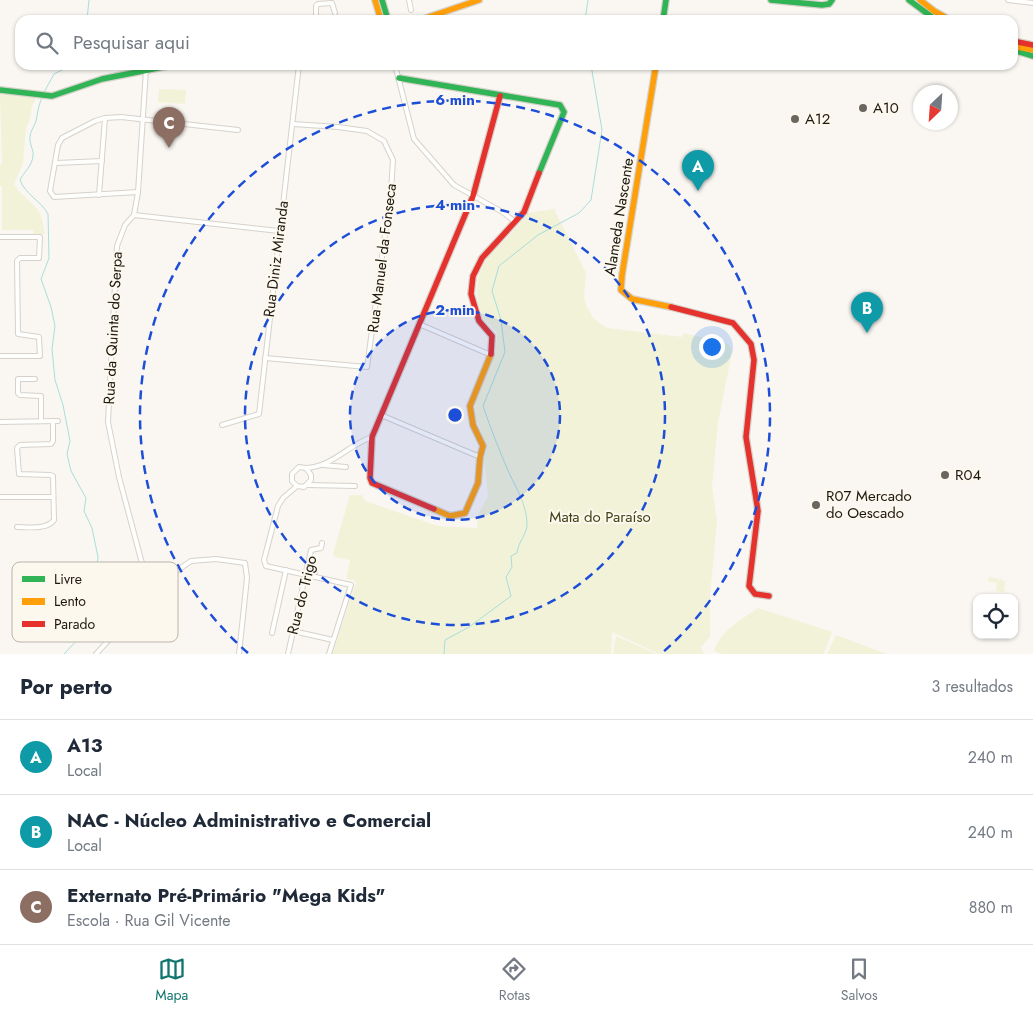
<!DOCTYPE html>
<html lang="pt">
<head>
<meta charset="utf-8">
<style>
  :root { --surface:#fff; --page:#f6f6f7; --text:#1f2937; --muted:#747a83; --line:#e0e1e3; --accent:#0f766e }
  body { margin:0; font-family:Jost,sans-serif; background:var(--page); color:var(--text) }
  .controls { position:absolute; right:15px; bottom:15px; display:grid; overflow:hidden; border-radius:10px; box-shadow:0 1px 4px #0004 }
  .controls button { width:45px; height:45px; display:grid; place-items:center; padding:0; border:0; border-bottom:1px solid var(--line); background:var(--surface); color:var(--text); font:25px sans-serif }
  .compass { position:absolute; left:913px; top:85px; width:45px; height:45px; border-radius:50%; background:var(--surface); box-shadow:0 1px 4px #0004; rotate:205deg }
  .you { position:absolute; left:711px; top:346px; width:18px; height:18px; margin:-12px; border:4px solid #fff; border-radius:50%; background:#1a73e8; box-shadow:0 0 0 8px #1a73e833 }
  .badge { display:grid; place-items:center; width:32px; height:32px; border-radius:50%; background:var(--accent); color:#fff; font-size:16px; font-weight:700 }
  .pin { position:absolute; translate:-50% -41px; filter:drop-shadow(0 1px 2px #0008) }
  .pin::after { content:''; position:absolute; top:26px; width:18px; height:15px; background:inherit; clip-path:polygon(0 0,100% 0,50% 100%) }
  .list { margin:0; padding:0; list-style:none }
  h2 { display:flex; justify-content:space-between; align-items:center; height:65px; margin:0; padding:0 20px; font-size:21px }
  h2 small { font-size:16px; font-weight:400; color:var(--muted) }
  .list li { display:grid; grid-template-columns:32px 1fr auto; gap:15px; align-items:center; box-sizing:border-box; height:75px; padding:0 20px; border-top:1px solid var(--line) }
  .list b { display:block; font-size:19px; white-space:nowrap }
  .list p { margin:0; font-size:16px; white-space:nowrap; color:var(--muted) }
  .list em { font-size:16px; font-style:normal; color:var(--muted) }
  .icon { flex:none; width:28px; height:28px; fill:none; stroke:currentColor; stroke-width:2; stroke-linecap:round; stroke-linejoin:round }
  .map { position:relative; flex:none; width:1033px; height:654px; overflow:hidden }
  .search { position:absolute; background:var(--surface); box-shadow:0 1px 4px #0004; left:15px; right:15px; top:15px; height:55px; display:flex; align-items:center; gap:12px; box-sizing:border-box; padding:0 18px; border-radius:15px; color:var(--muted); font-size:19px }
  .sheet { height:290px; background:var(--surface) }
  nav { display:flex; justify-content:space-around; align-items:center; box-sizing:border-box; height:70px; border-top:1px solid var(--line); background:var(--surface); font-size:14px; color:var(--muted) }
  nav a { display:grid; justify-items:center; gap:2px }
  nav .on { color:var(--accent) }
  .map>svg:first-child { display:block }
  .green { fill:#f1f2d8 }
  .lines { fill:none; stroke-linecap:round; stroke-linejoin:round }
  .stream { stroke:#a9dddc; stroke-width:1 }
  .street-casing { stroke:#d6d2cb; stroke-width:6 }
  .fast-casing { stroke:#d6d2cb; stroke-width:8 }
  .slow-casing { stroke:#d6d2cb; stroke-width:8 }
  .jam-casing { stroke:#d6d2cb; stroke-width:8 }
  .street { stroke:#fefefd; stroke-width:4 }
  .fast { stroke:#30b455; stroke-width:5.5 }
  .slow { stroke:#ff9f0a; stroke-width:5.5 }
  .jam { stroke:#e5322d; stroke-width:5.5 }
  .ring { fill:none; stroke:#1d4ed8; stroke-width:2.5; stroke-dasharray:9 6 }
  .poi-dot { fill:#6a655e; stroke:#fdf8ee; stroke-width:2 }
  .labels { text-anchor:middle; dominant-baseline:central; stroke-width:4; stroke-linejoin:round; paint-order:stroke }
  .poi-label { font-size:15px; fill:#1c170f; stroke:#fdf8ee; text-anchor:start }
  .street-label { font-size:15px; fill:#1c170f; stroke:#fdf8ee }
  .park-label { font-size:15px; fill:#414317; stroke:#fdf8ee }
  .key { fill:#fdf8ee; stroke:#bab4ab; stroke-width:1 }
  .key-label { font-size:14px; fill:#1c170f }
  .centre { fill:#1d4ed8; stroke:#fdf8ee; stroke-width:2.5 }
  .ring-label { font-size:15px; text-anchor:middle; font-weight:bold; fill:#1d4ed8; stroke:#fdf8ee; stroke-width:4; stroke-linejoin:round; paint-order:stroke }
</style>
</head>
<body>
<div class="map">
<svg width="1033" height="654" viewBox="0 0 1033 654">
  <rect width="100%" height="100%" fill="#faf7f2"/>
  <g class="green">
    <polygon points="159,89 186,90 185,104 158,102"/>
    <path d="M0,94l36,4 -4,8 -2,13 -4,9 -3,35 -9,21c7,13 21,19 26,30 3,6 3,13 5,20h-12v-4h-31v-44h-2v-22h2z"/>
    <path d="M554,209l32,64 -2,24 3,10 7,12 13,9 75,9 1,-4 41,9 5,3 3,7 -14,71 -6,63 5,36 -7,73v42l-9,10 3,7h-45l-47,-22 -1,22h-279l24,-71 -2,-3 -8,-1 4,-19 -15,-3 -2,-3 17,-59h12l3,6 73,25 39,2 1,-13 10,-19 -4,-37 3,-10 -12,-34 1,-14 20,-51 1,-17c-4,-4 -10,-9 -13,-14 -11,-22 -9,-47 7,-65 12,-14 28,-25 36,-41z"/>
    <polygon points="989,577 999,579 998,584 1000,579 1005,581 1004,592 996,591 997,583 988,581"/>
    <path d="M758,608l74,24 -8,22h-102l-8,-3c6,-20 27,-31 44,-43z"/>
    <polygon points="836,635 887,654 827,654"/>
    <polygon points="616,636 657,654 613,654"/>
  </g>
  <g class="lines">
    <g class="stream">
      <polyline points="87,20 89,0"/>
      <polyline points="585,20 588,0"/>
      <polyline points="43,94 54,74 72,65"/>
      <path d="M42,98c-4,8 -4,14 -6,23 -2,6 -7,12 -6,19 0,5 4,11 3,16 -1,10 -9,16 -13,24 5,14 21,21 28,34l1,44 -8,21 10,28 4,19 -3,23 3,31 8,25 7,36 -3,13 4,17 15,27 -2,13 8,17 6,29 -6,50 -3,14 -8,15 -17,18"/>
      <path d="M444,654l1,-14 24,-13 42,-31 -5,-19 6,-10 -1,-11 6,-3c1,-12 11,-19 10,-31 -1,-17 -10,-33 -17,-47 -10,-23 -19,-45 -27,-69l22,-54 -4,-32 -9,-29 7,-25 39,-31 41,-22 12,-13 11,-70 -11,-65"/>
    </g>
    <g class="street-casing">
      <g id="street">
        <polyline points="409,0 411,10"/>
        <polyline points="1008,0 1033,3"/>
        <polyline points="316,20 316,6 318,4 332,3 335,13"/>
        <polyline points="395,65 414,139 454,185 504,213 515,222"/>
        <polyline points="146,70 138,192 134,215 125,225 117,246 108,422 119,477 143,567 146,588"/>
        <polyline points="56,163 102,161"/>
        <polyline points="138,192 54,197 50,191 58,145 62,138 95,121 105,118 121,117 238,130"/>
        <polyline points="99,195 105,118"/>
        <polyline points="134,215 279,231"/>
        <polyline points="0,237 40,237 39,258 20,258 17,261 18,334 39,337 40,356 0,356"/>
        <polyline points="419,324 491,355"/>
        <polyline points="265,358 367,367 391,191 393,160 384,141 367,131 338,127 293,124"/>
        <polyline points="35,379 18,379 18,393 20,395 41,396 41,421"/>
        <polyline points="381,415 480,457"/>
        <polyline points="0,422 58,421"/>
        <polyline points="222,425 259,414 299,65"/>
        <polyline points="323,465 346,467"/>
        <path d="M306,468c26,-1 42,-23 66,-31"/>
        <polyline points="307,485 355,486"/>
        <polyline points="297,486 292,481 292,474 299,467 306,468 311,475 311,480 304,487 297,486 283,498 278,506 264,560 266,566 351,585 329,654"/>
        <polyline points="0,497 53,497"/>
        <path d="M17,527c11,0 30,3 37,-7l-1,-44 -3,-1 -31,-1 -2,-26 3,-3 31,-1 2,-3v-20"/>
        <polyline points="293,631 333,640"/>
        <polyline points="272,633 286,570"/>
        <polyline points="96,654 119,629 146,588 166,578 191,561 216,559 245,563 247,578 239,654"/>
        <polyline points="288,654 311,550 321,548 322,543"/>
      </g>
    </g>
    <g class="fast-casing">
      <g id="fast">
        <polyline points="382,0 388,20"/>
        <polyline points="771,0 822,5 829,4 832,0"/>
        <polyline points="909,0 936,20"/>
        <polyline points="663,20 666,0"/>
        <polyline points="1013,50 1033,56"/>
        <polyline points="399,78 560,105 564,112 539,173"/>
        <polyline points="0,90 52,96 102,79 173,65"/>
      </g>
    </g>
    <g class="slow-casing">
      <g id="slow">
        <polyline points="375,0 381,20"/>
        <polyline points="920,0 934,11 950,20"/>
        <polyline points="420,20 479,0"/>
        <polyline points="1017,47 1033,50"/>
        <polyline points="656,65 622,275 621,290 632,299 671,307"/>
        <polyline points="434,509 450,516 465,513 478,483 480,457 483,446 473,425 470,406 491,354"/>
      </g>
    </g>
    <g class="jam-casing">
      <g id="jam">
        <polyline points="1013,41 1033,45"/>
        <polyline points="671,307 733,323 751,344 754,360 746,437 758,511 749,586 755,594 769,596"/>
        <polyline points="491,354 492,336 479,321 471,294 473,276 482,258 524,212 539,173"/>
        <polyline points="434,509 372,483 370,478 372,437 473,196 500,96"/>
      </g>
    </g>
    <use href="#street" class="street"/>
    <use href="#fast" class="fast"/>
    <use href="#slow" class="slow"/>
    <use href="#jam" class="jam"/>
  </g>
  <circle cx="455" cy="415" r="105" fill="#1d4ed8" fill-opacity=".12"/>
  <g class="ring">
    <circle cx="455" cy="415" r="105"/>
    <circle cx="455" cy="415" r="210"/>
    <path d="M248 653A315 315 0 1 1 662 653"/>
  </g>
  <g class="poi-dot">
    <circle cx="863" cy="108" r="5"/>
    <circle cx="795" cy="119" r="5"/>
    <circle cx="945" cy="475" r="5"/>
    <circle cx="816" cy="505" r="5"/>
  </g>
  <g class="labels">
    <g class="poi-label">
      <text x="873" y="108">A10</text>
      <text x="805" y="119">A12</text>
      <text x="955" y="475">R04</text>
      <text x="826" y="496">R07 Mercado<tspan x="826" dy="17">do Oescado</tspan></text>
    </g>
    <g class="street-label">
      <text transform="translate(619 217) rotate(-81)">Alameda Nascente</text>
      <text transform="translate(382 258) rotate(-83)">Rua Manuel da Fonseca</text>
      <text transform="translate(276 259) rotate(-83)">Rua Diniz Miranda</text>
      <text transform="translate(113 328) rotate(-87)">Rua da Quinta do Serpa</text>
      <text transform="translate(302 595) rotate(-76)">Rua do Trigo</text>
    </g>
    <g class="park-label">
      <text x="600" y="517">Mata do Paraíso</text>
    </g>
  </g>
  <rect x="12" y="562" width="166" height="80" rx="8" class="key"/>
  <rect x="22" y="576" width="23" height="6" fill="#30b455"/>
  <rect x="22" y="598" width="23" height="7" fill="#ff9f0a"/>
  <rect x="22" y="621" width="23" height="6" fill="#e5322d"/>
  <g class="key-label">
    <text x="54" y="584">Livre</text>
    <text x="54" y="606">Lento</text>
    <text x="54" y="629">Parado</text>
  </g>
  <circle cx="455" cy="415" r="8" class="centre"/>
  <g class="ring-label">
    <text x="455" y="105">6 min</text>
    <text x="455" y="210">4 min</text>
    <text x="455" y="315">2 min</text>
  </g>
</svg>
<div class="controls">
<button><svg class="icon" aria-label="locate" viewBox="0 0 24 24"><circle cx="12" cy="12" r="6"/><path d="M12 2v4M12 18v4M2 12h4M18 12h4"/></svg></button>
</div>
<svg class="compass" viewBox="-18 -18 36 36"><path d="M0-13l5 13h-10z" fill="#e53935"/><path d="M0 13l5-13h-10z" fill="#747a83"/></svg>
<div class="you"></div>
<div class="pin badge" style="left:698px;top:191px;background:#0f9aa8">A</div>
<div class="pin badge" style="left:867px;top:333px;background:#0f9aa8">B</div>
<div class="pin badge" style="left:169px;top:148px;background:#8d6e63">C</div>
<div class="search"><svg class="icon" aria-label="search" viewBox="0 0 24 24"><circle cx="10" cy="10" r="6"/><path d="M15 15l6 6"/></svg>Pesquisar aqui</div>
</div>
<section class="sheet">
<h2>Por perto<small>3 resultados</small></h2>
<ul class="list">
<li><span class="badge" style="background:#0f9aa8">A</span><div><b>A13</b><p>Local</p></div><em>240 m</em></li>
<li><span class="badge" style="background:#0f9aa8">B</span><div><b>NAC - Núcleo Administrativo e Comercial</b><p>Local</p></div><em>240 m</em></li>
<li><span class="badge" style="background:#8d6e63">C</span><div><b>Externato Pré-Primário &quot;Mega Kids&quot;</b><p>Escola · Rua Gil Vicente</p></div><em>880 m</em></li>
</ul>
</section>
<nav>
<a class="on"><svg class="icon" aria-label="map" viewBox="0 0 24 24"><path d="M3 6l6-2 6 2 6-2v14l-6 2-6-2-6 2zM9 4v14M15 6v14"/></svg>Mapa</a>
<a><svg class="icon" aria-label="directions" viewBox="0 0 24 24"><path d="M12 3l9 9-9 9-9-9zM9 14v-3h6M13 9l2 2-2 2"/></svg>Rotas</a>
<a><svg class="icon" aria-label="saved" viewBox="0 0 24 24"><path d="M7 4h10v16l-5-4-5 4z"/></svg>Salvos</a>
</nav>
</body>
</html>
